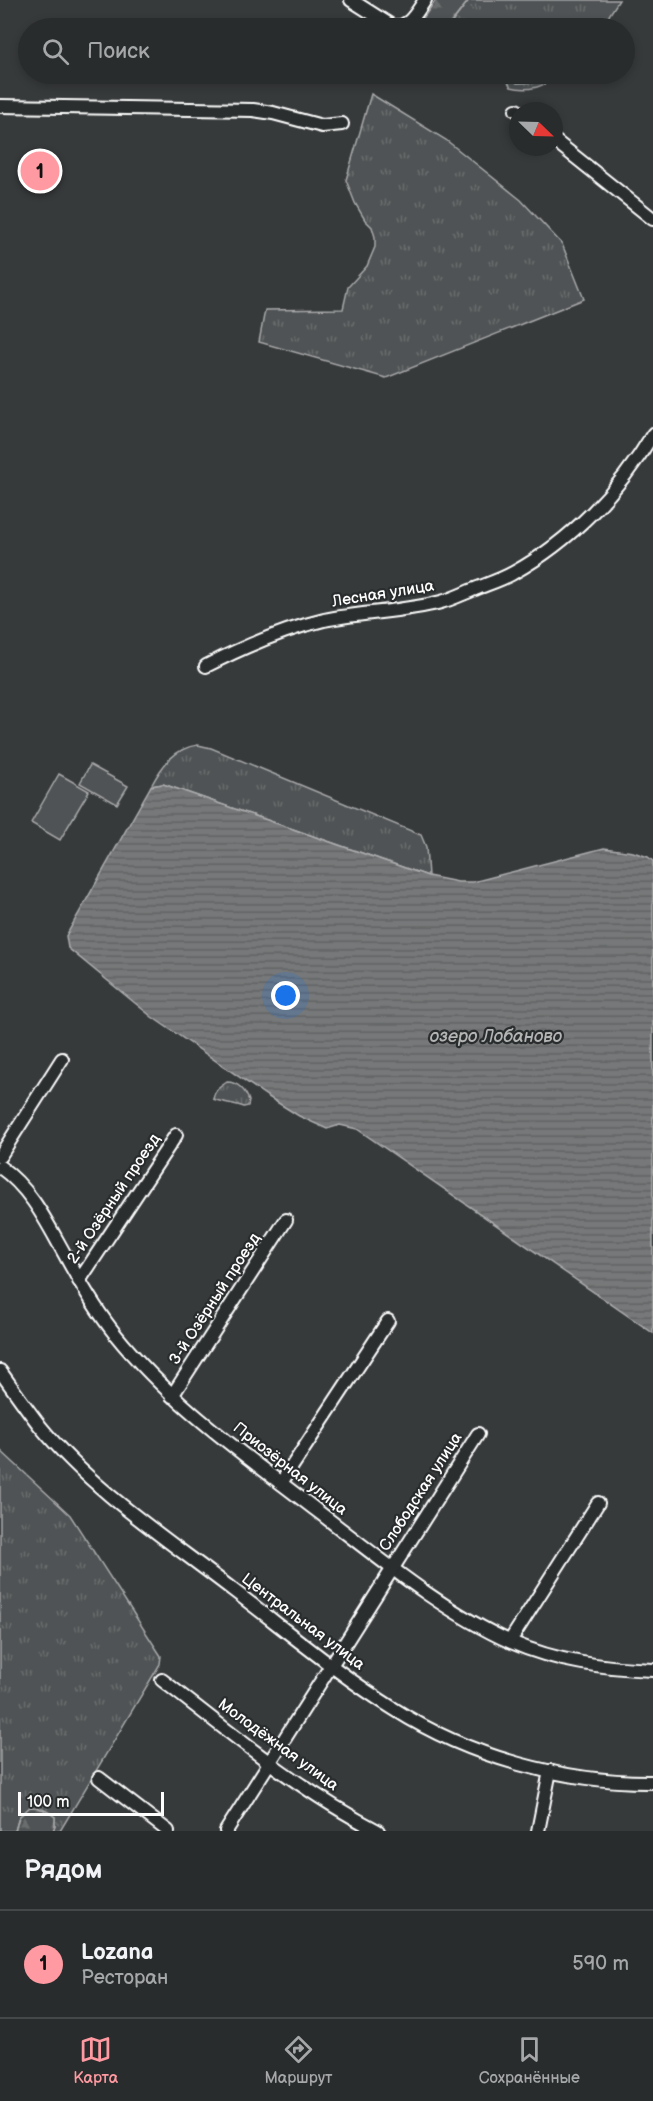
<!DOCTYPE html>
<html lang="ru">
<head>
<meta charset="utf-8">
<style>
  :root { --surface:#292c2c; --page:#353838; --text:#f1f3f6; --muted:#a5a7a9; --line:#454848; --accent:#ff9aa2 }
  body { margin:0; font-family:"Balsamiq Sans",sans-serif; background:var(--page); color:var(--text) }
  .compass { position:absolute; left:509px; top:102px; width:54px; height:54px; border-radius:50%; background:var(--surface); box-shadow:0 3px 9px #0003; rotate:113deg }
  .scale { position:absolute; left:18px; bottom:15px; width:146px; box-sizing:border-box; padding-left:6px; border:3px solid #fff; border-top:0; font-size:16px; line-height:21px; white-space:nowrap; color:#fff; -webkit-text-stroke:4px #2a2d2e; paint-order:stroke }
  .you { position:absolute; left:286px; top:996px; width:21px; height:21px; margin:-15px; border:4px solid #fff; border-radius:50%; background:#1a73e8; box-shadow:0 0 0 9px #1a73e833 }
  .badge { display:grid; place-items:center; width:39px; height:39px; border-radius:50%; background:var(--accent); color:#111; font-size:20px; font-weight:700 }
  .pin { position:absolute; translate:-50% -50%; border:3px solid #fff; box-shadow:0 2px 6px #0006 }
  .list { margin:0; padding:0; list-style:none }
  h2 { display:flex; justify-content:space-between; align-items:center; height:78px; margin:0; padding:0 24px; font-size:26px }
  h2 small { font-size:20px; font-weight:400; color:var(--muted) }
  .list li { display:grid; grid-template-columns:39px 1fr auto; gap:18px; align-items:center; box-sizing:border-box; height:108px; padding:0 24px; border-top:2px solid var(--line) }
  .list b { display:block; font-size:22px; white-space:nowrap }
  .list p { margin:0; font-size:20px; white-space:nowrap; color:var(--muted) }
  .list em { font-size:20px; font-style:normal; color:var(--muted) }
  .icon { flex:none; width:33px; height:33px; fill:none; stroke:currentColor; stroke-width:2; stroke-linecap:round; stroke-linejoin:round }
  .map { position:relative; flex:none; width:653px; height:1831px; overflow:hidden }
  .search { position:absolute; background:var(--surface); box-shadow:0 3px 9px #0003; left:18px; right:18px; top:18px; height:66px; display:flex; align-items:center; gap:15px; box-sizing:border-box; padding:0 21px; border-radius:33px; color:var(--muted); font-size:22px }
  .sheet { height:186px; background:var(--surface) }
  nav { display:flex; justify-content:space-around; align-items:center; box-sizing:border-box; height:84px; border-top:2px solid var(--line); background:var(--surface); font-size:16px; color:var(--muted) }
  nav a { display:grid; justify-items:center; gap:3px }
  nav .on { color:var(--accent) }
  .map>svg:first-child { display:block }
  .grass { fill:url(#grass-tufts); stroke:#a8a9aa; stroke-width:1.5 }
  .forest { fill:url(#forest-firs); stroke:#a8a9aa; stroke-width:1.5 }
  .garden { fill:#505354; stroke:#a8a9aa; stroke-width:1.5 }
  .water { fill:url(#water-rules); stroke:#adaeaf; stroke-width:1.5 }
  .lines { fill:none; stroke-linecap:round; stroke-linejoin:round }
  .street-casing { stroke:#fff; stroke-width:16 }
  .street { stroke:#2a2d2e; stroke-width:12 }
  .labels { text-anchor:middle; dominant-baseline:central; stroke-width:4.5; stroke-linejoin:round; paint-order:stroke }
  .street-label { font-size:16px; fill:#fff; stroke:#2a2d2e }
  .water-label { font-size:18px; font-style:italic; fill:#b4b5b5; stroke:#2a2d2e }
</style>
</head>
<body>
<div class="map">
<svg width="653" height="1831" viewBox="0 0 653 1831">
  <defs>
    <pattern id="grass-tufts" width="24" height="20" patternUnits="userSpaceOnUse" patternTransform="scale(1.5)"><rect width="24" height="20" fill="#505354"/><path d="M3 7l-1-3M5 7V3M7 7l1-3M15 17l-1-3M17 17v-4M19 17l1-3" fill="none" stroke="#6a6d6e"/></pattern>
    <pattern id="forest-firs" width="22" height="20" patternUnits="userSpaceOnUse" patternTransform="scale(1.5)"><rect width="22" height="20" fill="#505354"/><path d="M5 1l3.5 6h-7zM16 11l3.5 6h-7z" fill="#6a6d6e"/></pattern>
    <pattern id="water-rules" width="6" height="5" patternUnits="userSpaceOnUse" patternTransform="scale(1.5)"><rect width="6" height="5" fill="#767879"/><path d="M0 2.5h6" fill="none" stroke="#616262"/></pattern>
  </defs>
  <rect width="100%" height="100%" fill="#373a3b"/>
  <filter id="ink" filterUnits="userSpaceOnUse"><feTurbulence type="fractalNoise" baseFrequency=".0167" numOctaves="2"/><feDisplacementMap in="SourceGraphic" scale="12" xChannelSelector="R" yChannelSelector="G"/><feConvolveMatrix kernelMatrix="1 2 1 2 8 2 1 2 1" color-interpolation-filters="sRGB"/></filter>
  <g filter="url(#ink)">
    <g class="grass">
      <polygon points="469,0 619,0 601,28 455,28 450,25"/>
      <path d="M503,74h7l7,9 20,-1 15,-8h13c-18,9 -32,19 -54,13z"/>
      <polygon points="371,94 446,140 521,200 562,244 584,299 386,378 259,342 265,310 343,309 348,287 367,266 375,247 375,237 372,227 365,220 355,203 346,180"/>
      <path d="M198,745l13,3 210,87 5,12 2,29 -265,-92 -12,2c11,-20 23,-38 47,-41z"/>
      <path d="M227,1082c11,0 19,9 22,19l-1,5 -4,1c-10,-4 -20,-4 -31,-8 1,-9 7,-12 14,-17z"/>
      <path d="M0,1450l70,65 91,141 -1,8 -100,167h-7l2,-6v-8c-7,-6 -15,-10 -25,-10l-11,10 -4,14h-15z"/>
    </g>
    <g class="forest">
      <polygon points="436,0 469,0 447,28 418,28 421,21"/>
      <polygon points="510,74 552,74 537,82 517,83"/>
      <path d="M30,1807c9,0 18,4 25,10v8l-2,6h-38l4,-14z"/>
    </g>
    <g class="garden">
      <polygon points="90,765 128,786 117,804 80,783"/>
      <polygon points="59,774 89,791 60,840 31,823"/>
    </g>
    <polygon class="water" points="163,784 428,876 458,882 473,882 604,848 633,852 648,857 653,861 653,1333 357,1129 340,1125 327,1129 299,1116 267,1096 152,1017 68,948 66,936 151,786"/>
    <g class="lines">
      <g class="street-casing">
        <g id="street">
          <path d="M351,0l41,26c17,3 24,-13 33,-26"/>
          <polyline points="0,106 253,110 273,113 322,126 342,124"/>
          <polyline points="516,110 518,111"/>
          <polyline points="554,140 653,219"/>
          <path d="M206,666c39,-20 76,-36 118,-46 39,-8 79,-8 117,-18 12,-3 23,-9 34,-13 12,-5 26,-9 38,-16 58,-32 106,-82 140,-139"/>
          <polyline points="0,1156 62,1059"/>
          <path d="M0,1167c31,22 46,54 64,86 15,28 31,56 51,81 56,70 130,121 201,176 62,47 124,100 195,132 46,20 93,26 142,28"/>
          <polyline points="79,1281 176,1135"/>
          <path d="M0,1371c13,18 26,37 40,55 53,65 127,113 193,164 53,40 105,84 161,119 75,48 171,74 259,73"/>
          <polyline points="172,1396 286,1220"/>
          <polyline points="281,1483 388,1321"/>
          <polyline points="510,1641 598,1503"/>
          <path d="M162,1680c70,54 138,111 216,151"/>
          <polyline points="99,1778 168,1831"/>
          <polyline points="226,1831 478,1434"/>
          <polyline points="538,1831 550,1771"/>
        </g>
      </g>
      <use href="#street" class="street"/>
    </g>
  </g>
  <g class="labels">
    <g class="street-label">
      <text transform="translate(383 594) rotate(-9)">Лесная улица</text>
      <text transform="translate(114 1199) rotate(-56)">2-й Озёрный проезд</text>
      <text transform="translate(215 1299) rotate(-57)">3-й Озёрный проезд</text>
      <text transform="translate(290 1469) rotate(38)">Приозёрная улица</text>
      <text transform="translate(421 1492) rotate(-57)">Слободская улица</text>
      <text transform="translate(303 1622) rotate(37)">Центральная улица</text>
      <text transform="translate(278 1745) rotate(36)">Молодёжная улица</text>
    </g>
    <g class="water-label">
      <text x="496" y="1036">озеро Лобаново</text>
    </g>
  </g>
</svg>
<svg class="compass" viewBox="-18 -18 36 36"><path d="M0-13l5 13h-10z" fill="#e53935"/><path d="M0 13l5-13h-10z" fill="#a5a7a9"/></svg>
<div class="scale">100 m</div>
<div class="you"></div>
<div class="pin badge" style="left:40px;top:171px">1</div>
<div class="search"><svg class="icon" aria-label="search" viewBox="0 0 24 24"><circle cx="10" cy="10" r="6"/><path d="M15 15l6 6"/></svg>Поиск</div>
</div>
<section class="sheet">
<h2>Рядом<small></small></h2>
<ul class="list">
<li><span class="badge">1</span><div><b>Lozana</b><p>Ресторан</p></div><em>590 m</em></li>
</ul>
</section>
<nav>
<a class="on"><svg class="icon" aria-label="map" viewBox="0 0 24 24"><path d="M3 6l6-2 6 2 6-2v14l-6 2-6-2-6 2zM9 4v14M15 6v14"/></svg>Карта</a>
<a><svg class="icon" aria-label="directions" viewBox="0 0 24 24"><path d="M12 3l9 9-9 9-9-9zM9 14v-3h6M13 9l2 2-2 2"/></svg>Маршрут</a>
<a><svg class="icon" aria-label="saved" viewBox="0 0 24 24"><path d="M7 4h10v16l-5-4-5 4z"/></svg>Сохранённые</a>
</nav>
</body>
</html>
